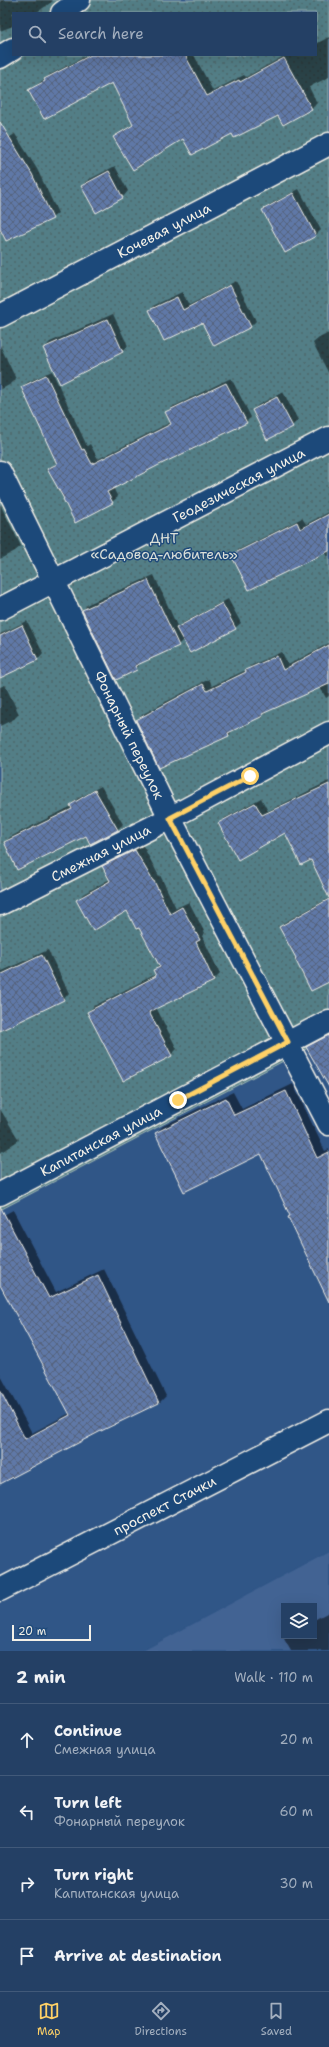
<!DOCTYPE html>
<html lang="en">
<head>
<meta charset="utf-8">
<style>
  :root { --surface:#244065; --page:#2c476b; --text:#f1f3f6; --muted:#a3afbf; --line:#415979; --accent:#ffd166 }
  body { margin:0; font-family:"Shantell Sans",sans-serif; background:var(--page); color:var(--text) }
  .controls { position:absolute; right:12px; bottom:12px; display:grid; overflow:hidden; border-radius:0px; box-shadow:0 4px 16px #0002 }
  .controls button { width:36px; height:36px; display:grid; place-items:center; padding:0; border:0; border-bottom:1px solid var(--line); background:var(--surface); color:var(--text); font:20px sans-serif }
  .scale { position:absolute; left:12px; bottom:10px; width:79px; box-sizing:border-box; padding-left:4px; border:2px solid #f4f1e8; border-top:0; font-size:11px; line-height:14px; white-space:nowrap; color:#f4f1e8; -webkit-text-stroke:3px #1f4a7a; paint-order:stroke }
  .stop { position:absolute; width:12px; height:12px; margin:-9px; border:3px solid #ffd166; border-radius:50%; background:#fff }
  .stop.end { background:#ffd166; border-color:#fff; box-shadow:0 1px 4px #0008 }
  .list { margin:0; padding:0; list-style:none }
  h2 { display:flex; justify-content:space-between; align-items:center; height:52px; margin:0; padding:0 16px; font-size:17px }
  h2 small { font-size:13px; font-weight:400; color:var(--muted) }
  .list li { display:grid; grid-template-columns:26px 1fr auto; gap:12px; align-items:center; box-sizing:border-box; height:72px; padding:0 16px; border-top:1px solid var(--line) }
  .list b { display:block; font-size:15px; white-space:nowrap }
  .list p { margin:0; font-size:13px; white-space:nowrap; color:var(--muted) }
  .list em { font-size:13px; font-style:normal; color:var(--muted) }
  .icon { flex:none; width:22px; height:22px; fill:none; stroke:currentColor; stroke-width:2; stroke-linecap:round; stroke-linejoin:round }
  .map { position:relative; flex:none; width:329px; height:1651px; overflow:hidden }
  .search { position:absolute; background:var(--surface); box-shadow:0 4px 16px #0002; left:12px; right:12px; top:12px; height:44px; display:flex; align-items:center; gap:10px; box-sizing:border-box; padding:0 14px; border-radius:0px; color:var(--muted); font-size:15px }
  .sheet { height:340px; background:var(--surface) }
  nav { display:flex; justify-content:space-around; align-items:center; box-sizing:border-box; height:56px; border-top:1px solid var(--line); background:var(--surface); font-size:11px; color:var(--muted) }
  nav a { display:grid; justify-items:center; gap:2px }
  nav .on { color:var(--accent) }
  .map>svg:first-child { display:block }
  .built { fill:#426393; fill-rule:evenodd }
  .garden { fill:url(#garden-dots); stroke:#a3b8b7; fill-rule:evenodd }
  .shadow { fill:#0007 }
  .building { fill:url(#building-cross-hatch); stroke:#f4f1e8 }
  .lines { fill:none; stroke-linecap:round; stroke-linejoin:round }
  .street-casing { stroke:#f4f1e8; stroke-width:25 }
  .secondary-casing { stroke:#f4f1e8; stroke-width:25 }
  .street { stroke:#1f4a7a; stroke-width:22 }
  .secondary { stroke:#1f4a7a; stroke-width:22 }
  .route { stroke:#ffd166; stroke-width:5 }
  .labels { text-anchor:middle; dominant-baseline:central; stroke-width:3; stroke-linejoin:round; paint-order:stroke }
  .street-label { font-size:14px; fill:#f4f1e8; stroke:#1f4a7a }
  .park-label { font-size:14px; fill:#dce0d9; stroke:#1f4a7a }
</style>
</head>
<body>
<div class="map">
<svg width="329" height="1651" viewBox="0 0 329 1651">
  <defs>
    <pattern id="garden-dots" width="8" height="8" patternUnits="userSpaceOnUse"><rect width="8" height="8" fill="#527e86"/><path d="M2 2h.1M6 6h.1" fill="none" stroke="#4e6669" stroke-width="1.8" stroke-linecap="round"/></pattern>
    <pattern id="building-cross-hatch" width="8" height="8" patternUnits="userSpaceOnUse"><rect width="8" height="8" fill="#5e78a7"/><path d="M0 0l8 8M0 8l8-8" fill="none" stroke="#55627b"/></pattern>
  </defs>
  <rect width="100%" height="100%" fill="#305687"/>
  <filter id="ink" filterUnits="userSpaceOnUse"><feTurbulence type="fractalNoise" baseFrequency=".025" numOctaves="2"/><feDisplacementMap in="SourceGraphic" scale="8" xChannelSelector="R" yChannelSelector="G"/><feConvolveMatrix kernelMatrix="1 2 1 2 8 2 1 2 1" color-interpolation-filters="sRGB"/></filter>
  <g filter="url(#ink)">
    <path class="built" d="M329,1551v100h-186zM284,1606h30v30h-30z"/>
    <path class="garden" d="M0,0h329v1037l-329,173zM13,13h303v42h-303z"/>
    <g class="shadow">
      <polygon points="0,0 52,0 53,1 36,13 13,13 13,26 0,31"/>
      <polygon points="329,37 329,77 309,87 317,103 312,108 283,124 278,115 232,132 114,137 133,124 112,82 30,90 51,74 88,55 194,55 213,91 244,75 246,77 286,55 316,55 316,44"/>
      <polygon points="15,134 37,169 58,213 52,218 0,232 0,143"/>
      <polygon points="115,166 128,191 123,197 96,212 82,186 88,180"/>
      <polygon points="299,189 321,230 315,236 263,210 269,205"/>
      <polygon points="236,281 256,321 251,326 214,344 203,322 150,310 155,305 182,292 189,305"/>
      <polygon points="113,314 128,346 123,351 60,382 44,348 50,342"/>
      <polygon points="329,333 329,374 313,343 319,338"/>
      <polygon points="0,345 16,379 11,384 0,390"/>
      <polygon points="52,371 87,446 90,444 98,459 171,422 166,412 172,407 231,378 251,417 246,422 158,464 113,488 118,497 112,502 65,498 49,469 58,462 22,387 28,382"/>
      <polygon points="283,392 298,420 292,426 253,410 258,405"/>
      <polygon points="0,504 21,546 15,551 0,559"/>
      <polygon points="329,512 329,556 327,557 324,552 233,555 238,550 302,518 306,524"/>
      <polygon points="154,575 178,628 183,623 228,599 241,623 235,628 184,639 178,645 141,662 136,669 83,610 88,604"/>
      <polygon points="27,621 43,653 38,659 9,673 0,655 0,634"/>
      <polygon points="329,643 329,696 326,698 320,687 267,710 263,715 234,729 229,735 160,767 137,720 143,714 209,679 212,686 248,669 252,665 282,652 288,665"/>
      <polygon points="5,685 19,714 14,719 0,726 0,687"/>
      <polygon points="329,781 329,895 312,858 286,832 219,823 225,818 261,798 268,811"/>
      <polygon points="101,786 123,824 117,830 87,835 5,842 10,837 72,806 71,805 77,799"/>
      <polygon points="142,844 159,876 160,875 176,908 189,902 205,933 202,936 220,974 214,980 156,1007 177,1049 171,1055 88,1012 94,1006 156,974 154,970 160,965 128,909 77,901 83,894 110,879 104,866 110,860"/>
      <polygon points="329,898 329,981 297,958 280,927 285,922"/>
      <polygon points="48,950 69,993 64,999 4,1029 0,1021 0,972"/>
      <polygon points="329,1033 329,1064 307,1047 312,1042"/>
      <polygon points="293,1084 325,1151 329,1149 329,1300 289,1217 291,1215 262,1153 156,1133 163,1126 233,1092 242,1109"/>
      <polygon points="0,1109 19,1140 0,1153"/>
      <polygon points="13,1210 56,1292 104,1269 166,1396 159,1403 99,1431 0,1483 0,1374 32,1433 70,1413 0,1282 0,1217"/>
      <polygon points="329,1612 329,1651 291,1651 284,1639 288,1636 314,1636 314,1620"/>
    </g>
    <g class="building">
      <polygon points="91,55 185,55 207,96 239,80 240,82 284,58 312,109 283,125 278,116 234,138 232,134 192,155 183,139 133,170 113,137 133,125 112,83 44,119 28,90 45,81 44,79"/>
      <polygon points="0,122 32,174 53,219 6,241 0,229"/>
      <polygon points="109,171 123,198 96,213 81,186"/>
      <polygon points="293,193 316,236 285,253 262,210"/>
      <polygon points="230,285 251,327 214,346 202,323 164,341 149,310 177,297 183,310"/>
      <polygon points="108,319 123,352 60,384 43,348"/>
      <polygon points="46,375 82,450 84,449 92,464 171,424 165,412 226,383 247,423 159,465 107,492 113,503 75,523 63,499 64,499 47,469 57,464 21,387"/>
      <polygon points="277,397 293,427 267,440 252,410"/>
      <polygon points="329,514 329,551 249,590 231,555 297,522 300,529"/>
      <polygon points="148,580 179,646 135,666 137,670 116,680 82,610"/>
      <polygon points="222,603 236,629 190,653 176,628"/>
      <polygon points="22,625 38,660 0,678 0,636"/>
      <polygon points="329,645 329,684 262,714 263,716 228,733 229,736 159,768 136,720 203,684 207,691 246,672 245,670 277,656 283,670"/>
      <polygon points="329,784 329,898 311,860 301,865 285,833 238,860 218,823 255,803 262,815"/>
      <polygon points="95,790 118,830 90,844 86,836 17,870 4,842 72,809 70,805"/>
      <polygon points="135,850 153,881 154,881 170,914 182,907 200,940 196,942 214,981 149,1012 172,1056 123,1081 87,1012 156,976 153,970 160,967 139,928 136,929 127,911 93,931 76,900 110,881 102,866"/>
      <polygon points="329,899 329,982 311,991 295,959 296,958 279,927"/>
      <polygon points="42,955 64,1000 0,1031 0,975"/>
      <polygon points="329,1035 329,1087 306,1047"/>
      <polygon points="286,1091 317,1158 329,1152 329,1302 288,1217 290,1216 261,1154 184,1192 155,1133 226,1098 234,1115"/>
      <polygon points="0,1206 49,1298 98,1275 159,1403 99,1432 0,1484 0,1390 25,1439 70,1415 0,1285"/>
    </g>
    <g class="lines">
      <g class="street-casing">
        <g id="street">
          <polyline points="62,13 79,0"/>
          <polyline points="0,57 13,49"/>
          <path id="s1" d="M0,316l329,-172"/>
          <path id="s2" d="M0,472l170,346 159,306"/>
          <path id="s3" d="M0,609l329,-171"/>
          <path id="s4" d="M0,904l170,-86 159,-85"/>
          <path id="s5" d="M0,1194l329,-173"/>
        </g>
      </g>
      <g class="secondary-casing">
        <g id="secondary">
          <path id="s6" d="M0,1590l329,-169"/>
        </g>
      </g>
      <use href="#street" class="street"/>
      <use href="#secondary" class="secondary"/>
    </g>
  </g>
  <g class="lines" filter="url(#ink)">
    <polyline class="route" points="178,1100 288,1042 170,818 250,776"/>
  </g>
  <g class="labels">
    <g class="street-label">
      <text stroke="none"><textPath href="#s1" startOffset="185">Кочевая улица</textPath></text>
      <text stroke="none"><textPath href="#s3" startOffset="269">Геодезическая улица</textPath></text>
      <text stroke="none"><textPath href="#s2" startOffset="293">Фонарный переулок</textPath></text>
      <text stroke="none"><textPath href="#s4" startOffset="113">Смежная улица</textPath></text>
      <text stroke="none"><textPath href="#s5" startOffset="114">Капитанская улица</textPath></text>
      <text stroke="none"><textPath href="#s6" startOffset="185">проспект Стачки</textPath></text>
    </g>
    <g class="park-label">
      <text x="164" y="538">ДНТ<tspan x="164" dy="16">«Садовод-любитель»</tspan></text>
    </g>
  </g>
</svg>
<div class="controls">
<button><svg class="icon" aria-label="layers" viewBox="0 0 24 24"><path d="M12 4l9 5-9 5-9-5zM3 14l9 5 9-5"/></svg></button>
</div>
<div class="scale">20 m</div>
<div class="stop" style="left:250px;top:776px"></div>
<div class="stop end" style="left:178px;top:1100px"></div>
<div class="search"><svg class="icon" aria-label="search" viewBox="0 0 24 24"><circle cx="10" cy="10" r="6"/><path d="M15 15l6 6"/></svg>Search here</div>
</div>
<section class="sheet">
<h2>2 min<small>Walk · 110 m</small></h2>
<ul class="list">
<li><svg class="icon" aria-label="ahead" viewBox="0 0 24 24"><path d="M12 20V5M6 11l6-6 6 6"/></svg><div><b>Continue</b><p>Смежная улица</p></div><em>20 m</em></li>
<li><svg class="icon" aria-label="left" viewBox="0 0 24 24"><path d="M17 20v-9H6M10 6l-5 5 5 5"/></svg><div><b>Turn left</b><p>Фонарный переулок</p></div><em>60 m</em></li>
<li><svg class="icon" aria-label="right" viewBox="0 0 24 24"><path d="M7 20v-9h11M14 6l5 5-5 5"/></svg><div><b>Turn right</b><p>Капитанская улица</p></div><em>30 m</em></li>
<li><svg class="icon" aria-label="arrive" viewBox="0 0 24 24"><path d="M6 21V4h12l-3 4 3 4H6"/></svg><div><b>Arrive at destination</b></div></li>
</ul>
</section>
<nav>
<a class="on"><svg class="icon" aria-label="map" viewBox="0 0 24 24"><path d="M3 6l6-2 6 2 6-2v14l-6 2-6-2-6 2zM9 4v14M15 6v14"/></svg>Map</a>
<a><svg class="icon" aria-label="directions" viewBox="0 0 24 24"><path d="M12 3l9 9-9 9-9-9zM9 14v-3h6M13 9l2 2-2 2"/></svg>Directions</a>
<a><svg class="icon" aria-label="saved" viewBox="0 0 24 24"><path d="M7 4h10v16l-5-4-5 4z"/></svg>Saved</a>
</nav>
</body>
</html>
